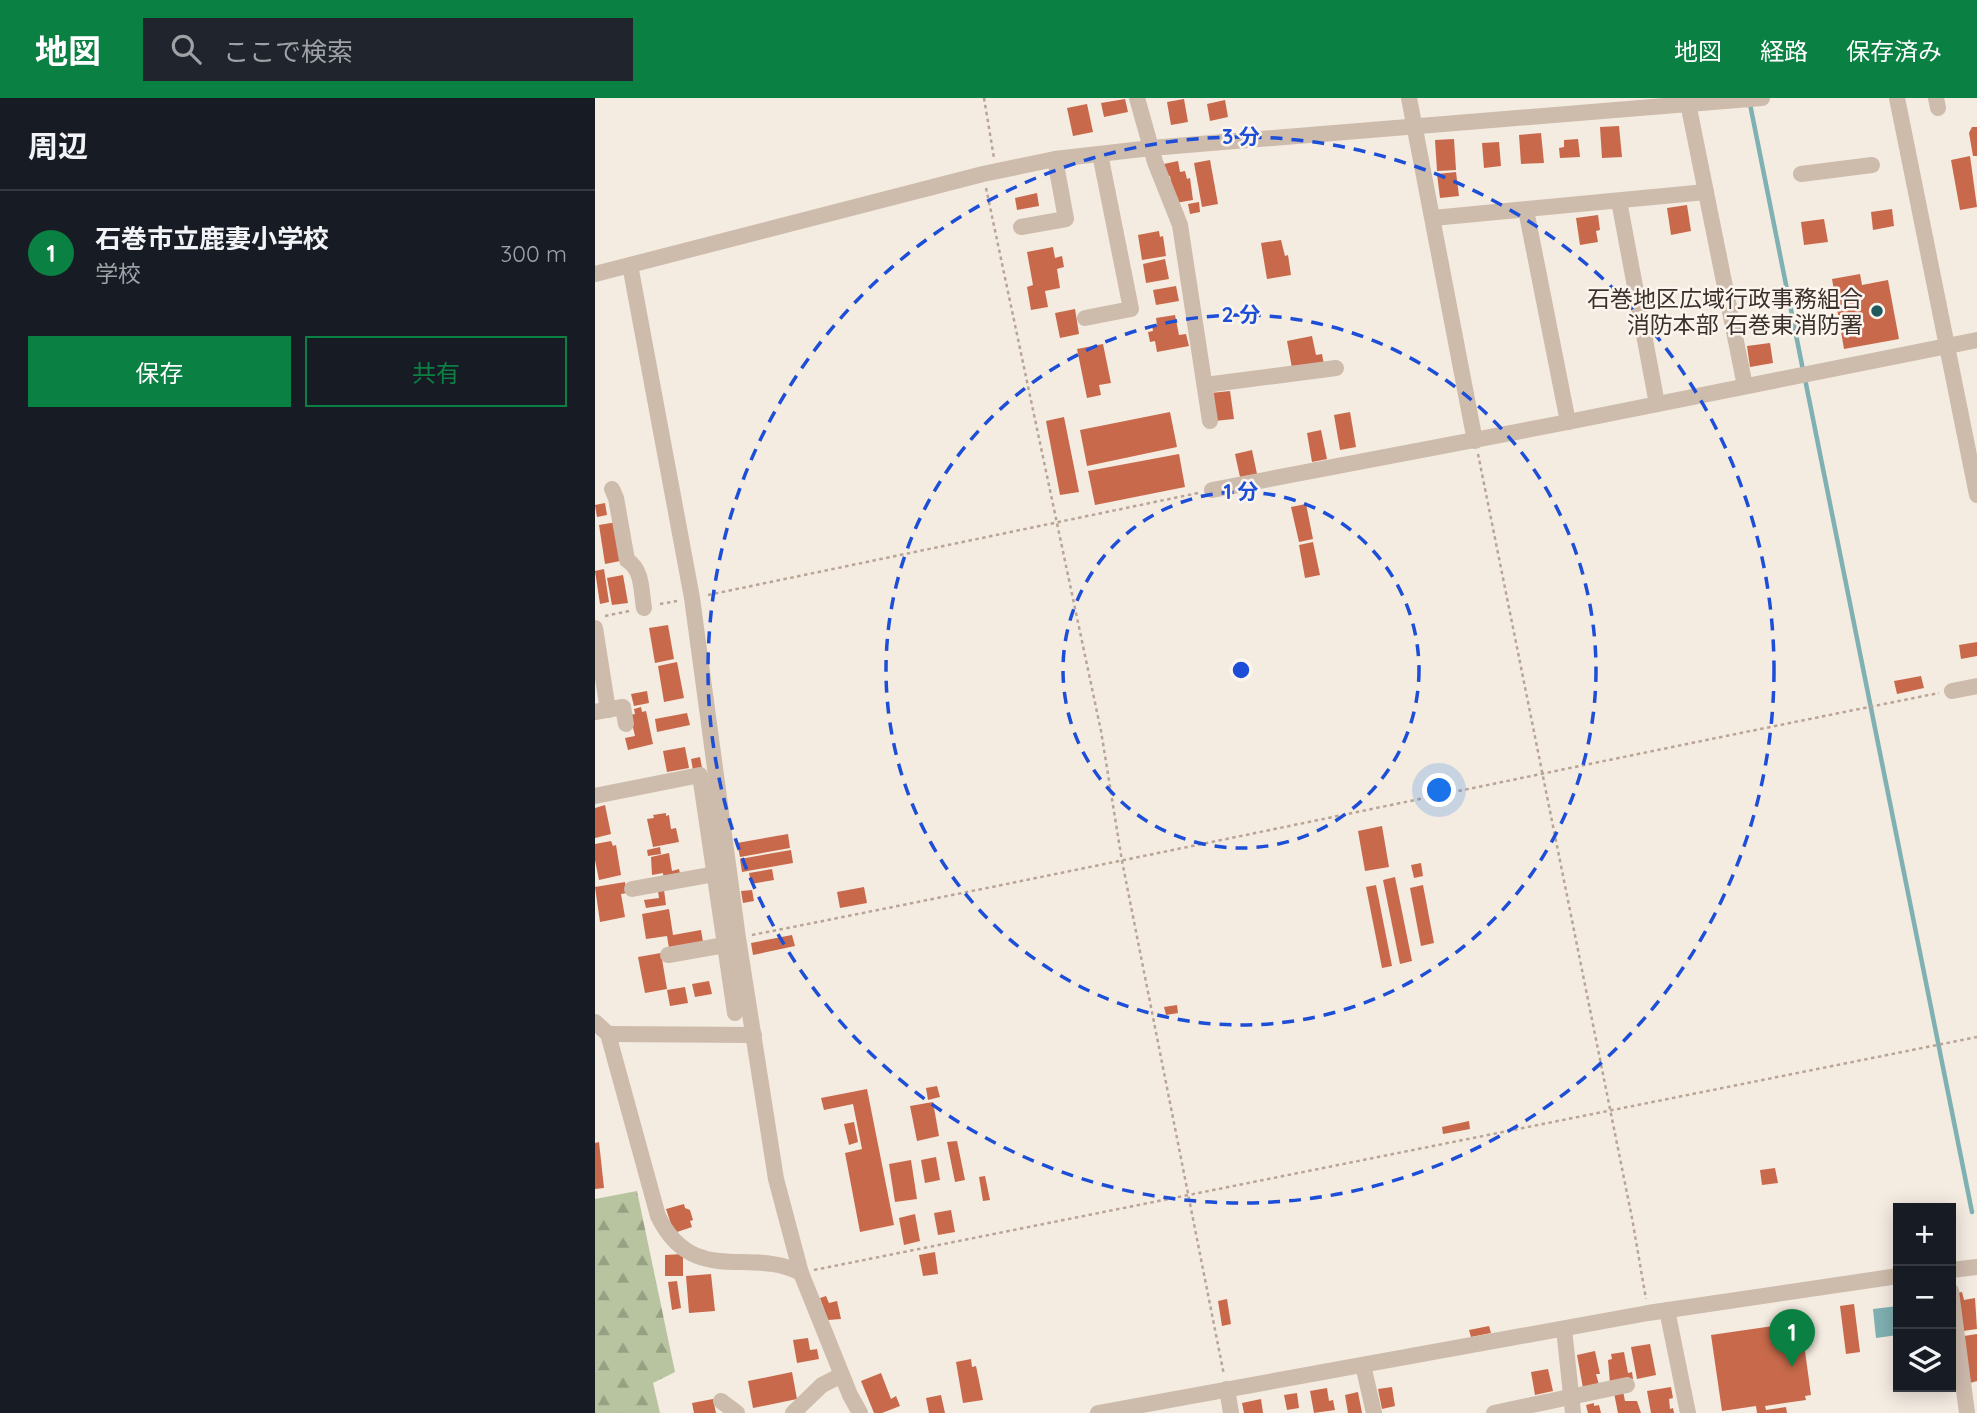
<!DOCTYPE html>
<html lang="ja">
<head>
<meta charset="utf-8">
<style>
  :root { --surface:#171b24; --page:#20242c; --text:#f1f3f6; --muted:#9ea1a6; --line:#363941; --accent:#0b8043 }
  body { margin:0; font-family:Quicksand,"Noto Sans JP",sans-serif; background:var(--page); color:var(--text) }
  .controls { position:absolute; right:21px; bottom:21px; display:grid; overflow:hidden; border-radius:0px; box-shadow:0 4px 18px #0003 }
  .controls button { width:63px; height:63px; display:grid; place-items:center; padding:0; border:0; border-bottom:2px solid var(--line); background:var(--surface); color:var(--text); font:35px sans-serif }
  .you { position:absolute; left:845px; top:693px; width:24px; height:24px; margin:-18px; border:5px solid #fff; border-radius:50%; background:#1a73e8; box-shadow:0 0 0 10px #1a73e833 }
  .badge { display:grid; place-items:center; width:46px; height:46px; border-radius:50%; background:var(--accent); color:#fff; font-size:23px; font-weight:700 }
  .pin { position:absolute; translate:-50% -58px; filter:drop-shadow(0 2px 4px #0008) }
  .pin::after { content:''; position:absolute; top:37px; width:24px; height:21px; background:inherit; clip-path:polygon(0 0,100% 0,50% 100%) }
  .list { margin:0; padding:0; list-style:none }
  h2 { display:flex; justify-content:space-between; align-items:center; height:91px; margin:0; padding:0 28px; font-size:30px }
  h2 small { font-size:23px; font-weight:400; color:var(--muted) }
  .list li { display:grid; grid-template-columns:46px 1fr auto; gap:21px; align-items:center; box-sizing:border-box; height:126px; padding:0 28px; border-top:2px solid var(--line) }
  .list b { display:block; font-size:26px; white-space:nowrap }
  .list p { margin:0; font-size:23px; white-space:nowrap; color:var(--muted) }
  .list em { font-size:23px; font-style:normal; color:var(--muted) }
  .actions { display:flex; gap:14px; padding:21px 28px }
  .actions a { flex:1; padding:16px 0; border:2px solid var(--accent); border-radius:0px; text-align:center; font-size:24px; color:var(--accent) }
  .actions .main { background:var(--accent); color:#fff }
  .icon { flex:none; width:38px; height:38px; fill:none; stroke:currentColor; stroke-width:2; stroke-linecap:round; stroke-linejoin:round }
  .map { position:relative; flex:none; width:1382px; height:1315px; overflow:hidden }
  header { display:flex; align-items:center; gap:42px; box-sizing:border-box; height:98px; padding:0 35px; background:var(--accent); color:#fff }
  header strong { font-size:33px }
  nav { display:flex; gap:38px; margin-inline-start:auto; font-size:24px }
  .search { width:490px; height:63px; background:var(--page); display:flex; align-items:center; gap:18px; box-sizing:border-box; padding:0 24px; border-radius:0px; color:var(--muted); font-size:26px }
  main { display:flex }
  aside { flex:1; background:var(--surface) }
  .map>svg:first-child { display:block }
  .forest { fill:url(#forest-firs) }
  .water { fill:#7fb0b2 }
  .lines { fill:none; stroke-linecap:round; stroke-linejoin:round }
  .stream { stroke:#7fb0b2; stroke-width:4.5 }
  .building { fill:#c8694b }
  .path { stroke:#b9a596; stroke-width:2.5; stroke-dasharray:3.5 3.5; stroke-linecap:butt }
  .minor { stroke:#cdbbac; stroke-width:16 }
  .ring { fill:none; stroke:#1d4ed8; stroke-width:3.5; stroke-dasharray:12 9 }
  .poi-dot { fill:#1f5a5e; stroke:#fbf5ee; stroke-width:2.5 }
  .labels { text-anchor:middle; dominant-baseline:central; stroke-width:5; stroke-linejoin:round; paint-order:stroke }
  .poi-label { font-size:23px; fill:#3b302b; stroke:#fbf5ee; text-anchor:end }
  .centre { fill:#1d4ed8; stroke:#fbf5ee; stroke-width:3.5 }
  .ring-label { font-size:21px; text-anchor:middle; font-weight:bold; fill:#1d4ed8; stroke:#fbf5ee; stroke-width:5; stroke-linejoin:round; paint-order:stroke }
</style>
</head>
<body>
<header>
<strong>地図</strong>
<div class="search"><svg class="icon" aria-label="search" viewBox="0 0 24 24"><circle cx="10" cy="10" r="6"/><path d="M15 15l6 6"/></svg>ここで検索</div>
<nav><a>地図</a><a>経路</a><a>保存済み</a></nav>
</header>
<main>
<aside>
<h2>周辺<small></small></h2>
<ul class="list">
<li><span class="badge">1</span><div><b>石巻市立鹿妻小学校</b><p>学校</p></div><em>300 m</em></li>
</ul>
<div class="actions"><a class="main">保存</a><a>共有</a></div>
</aside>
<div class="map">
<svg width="1382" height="1315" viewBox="0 0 1382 1315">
  <defs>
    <pattern id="forest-firs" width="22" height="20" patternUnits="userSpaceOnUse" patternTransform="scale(1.75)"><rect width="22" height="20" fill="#b8c4a0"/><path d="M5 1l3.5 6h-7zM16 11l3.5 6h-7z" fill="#97a083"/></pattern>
  </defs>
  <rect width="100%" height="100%" fill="#f4ebe1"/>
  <polygon class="forest" points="42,1093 80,1274 58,1285 65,1315 0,1315 0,1101"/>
  <polygon class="water" points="1303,1208 1303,1237 1281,1240 1278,1211"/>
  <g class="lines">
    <g class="stream">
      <polyline points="1155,6 1208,272"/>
      <polyline points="1210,281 1377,1114"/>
    </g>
  </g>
  <g class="building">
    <polygon points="530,1 533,14 509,19 506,5"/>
    <polygon points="589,1 593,24 576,27 572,4"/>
    <polygon points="630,2 633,19 615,23 612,6"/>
    <polygon points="492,6 498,34 478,38 472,10"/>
    <polygon points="1024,28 1027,59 1007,60 1005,29"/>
    <polygon points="1377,29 1382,29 1382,58 1378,58 1374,35"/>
    <polygon points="946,35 949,65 926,66 924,37"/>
    <polygon points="859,41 861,72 842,73 840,42"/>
    <polygon points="983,41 985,59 965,60 964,50 969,49 969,42"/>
    <polygon points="904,44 906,68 889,70 887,45"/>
    <polygon points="1375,58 1382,109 1365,112 1356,62"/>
    <polygon points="615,62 623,106 607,109 599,65"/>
    <polygon points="583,63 585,74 590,73 592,81 595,80 598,102 580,105 575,78 572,78 569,66"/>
    <polygon points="861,74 864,98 845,100 842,76"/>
    <polygon points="442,95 444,108 422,112 420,100"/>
    <polygon points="604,104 605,114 595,116 593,106"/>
    <polygon points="1092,107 1096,133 1076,137 1072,110"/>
    <polygon points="1297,111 1299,128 1278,132 1276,114"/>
    <polygon points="1003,117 1005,132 1001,133 1003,144 985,147 981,120"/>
    <polygon points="1229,121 1233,144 1209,147 1206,124"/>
    <polygon points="564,133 565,139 568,138 571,158 547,162 543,137"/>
    <polygon points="686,142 690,158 693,157 696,177 672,181 666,145"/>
    <polygon points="458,149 460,160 467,158 469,169 462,171 465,190 450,193 453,209 436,212 432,189 438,187 432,154"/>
    <polygon points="570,161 574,181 551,185 548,166"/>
    <polygon points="1265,176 1267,187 1293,182 1304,241 1249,251 1237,181"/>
    <polygon points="581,188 584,203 561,207 558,192"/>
    <polygon points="480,211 484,236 465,240 460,215"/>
    <polygon points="580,217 584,237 591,236 594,248 562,254 560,243 555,244 553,234 558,233 557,228 562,227 561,220"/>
    <polygon points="717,238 721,257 727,256 729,267 697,270 692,243"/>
    <polygon points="1175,245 1178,265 1155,269 1152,248"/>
    <polygon points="508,246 516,285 504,287 506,297 492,300 482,251"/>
    <polygon points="635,293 639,321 619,323 616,295"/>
    <polygon points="575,314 582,349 492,368 485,332"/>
    <polygon points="755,314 761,349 745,352 739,317"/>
    <polygon points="469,319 484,394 465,397 451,323"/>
    <polygon points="726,332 732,361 717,364 712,335"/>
    <polygon points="657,352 662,376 645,379 640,356"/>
    <polygon points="584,356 590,389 500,407 493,373"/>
    <polygon points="10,405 12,417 2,419 0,407"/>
    <polygon points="711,406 718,441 704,444 696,409"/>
    <polygon points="22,424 25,463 10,466 4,427"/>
    <polygon points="718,444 725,477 710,480 704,447"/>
    <polygon points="9,471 14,504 5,506 0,473"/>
    <polygon points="28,477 33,505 17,507 12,480"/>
    <polygon points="73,527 79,561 60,565 54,530"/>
    <polygon points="1382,544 1382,558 1366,561 1364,547"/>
    <polygon points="82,564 89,600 69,604 63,568"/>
    <polygon points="1326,578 1329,590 1302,596 1299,583"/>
    <polygon points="52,593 54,605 39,608 36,596"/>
    <polygon points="46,609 47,614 51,613 58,646 33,652 30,640 40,638 35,617 40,616 39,611"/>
    <polygon points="92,615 95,627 62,634 60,621"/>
    <polygon points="90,649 94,670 72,674 68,653"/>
    <polygon points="105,659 107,670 98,672 96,661"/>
    <polygon points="10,707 16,736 0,740 0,710"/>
    <polygon points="71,715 71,718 74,717 76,731 81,730 84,744 58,749 52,721 59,720 58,717"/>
    <polygon points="787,728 794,769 770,773 763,733"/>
    <polygon points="193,736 195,750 145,759 142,745"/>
    <polygon points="16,743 18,748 21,747 26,777 4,782 0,762 0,746"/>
    <polygon points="65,749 66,756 53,758 52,752"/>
    <polygon points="196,752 198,765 147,774 145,761"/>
    <polygon points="74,755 77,773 84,771 86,780 69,783 68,775 57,777 56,759"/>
    <polygon points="826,765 828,778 819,780 816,767"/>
    <polygon points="177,771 179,782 156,786 154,775"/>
    <polygon points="800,779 817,863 805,866 788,782"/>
    <polygon points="30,784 32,795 26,796 30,819 5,824 0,789"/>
    <polygon points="781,787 797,868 787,870 771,789"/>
    <polygon points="828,787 839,845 826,848 815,790"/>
    <polygon points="269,789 272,805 245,810 242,794"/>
    <polygon points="69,792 71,807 51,810 49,802 64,800 63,793"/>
    <polygon points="157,792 159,803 148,805 146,793"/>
    <polygon points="74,811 78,837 106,832 108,844 74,850 72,838 51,841 47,816"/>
    <polygon points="197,837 200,848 158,857 156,845"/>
    <polygon points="66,855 72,891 50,895 43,859"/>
    <polygon points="114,883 117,896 100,899 97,886"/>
    <polygon points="90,889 93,905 75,908 72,892"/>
    <polygon points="582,907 583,915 571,917 569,909"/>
    <polygon points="342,988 345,999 333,1002 331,990"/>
    <polygon points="272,991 299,1127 265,1134 250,1055 267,1051 258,1006 229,1012 226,1000"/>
    <polygon points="338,1004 344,1038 322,1043 315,1008"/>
    <polygon points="874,1023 875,1031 848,1036 847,1029"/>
    <polygon points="259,1024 263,1044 254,1047 249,1026"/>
    <polygon points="362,1043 370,1082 360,1084 352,1044"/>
    <polygon points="4,1044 9,1090 0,1091 0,1045"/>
    <polygon points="341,1059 345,1082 330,1085 326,1062"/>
    <polygon points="316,1062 322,1101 300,1104 294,1066"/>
    <polygon points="1180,1070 1183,1085 1167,1087 1165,1072"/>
    <polygon points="390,1078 395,1102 388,1103 384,1079"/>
    <polygon points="89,1106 90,1110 95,1112 98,1122 95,1123 97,1129 79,1135 71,1111"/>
    <polygon points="356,1112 360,1134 343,1137 339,1115"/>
    <polygon points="320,1116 325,1143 309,1147 304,1120"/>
    <polygon points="340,1154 343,1176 328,1178 324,1157"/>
    <polygon points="88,1156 88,1178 70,1178 70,1157"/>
    <polygon points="116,1176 120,1213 94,1215 91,1178"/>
    <polygon points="82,1183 86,1210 77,1212 73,1184"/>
    <polygon points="1367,1194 1369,1202 1380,1200 1382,1231 1368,1233 1361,1195"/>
    <polygon points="231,1198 234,1205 242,1203 246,1221 233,1222 225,1200"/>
    <polygon points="632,1201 636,1226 627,1228 623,1203"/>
    <polygon points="1259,1206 1265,1254 1251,1256 1245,1208"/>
    <polygon points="1206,1224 1216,1297 1210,1298 1211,1302 1170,1308 1171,1312 1191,1309 1192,1315 1162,1315 1161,1308 1127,1313 1116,1237"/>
    <polygon points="894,1228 896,1235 876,1239 874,1232"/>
    <polygon points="1382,1236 1382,1283 1375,1285 1369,1238"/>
    <polygon points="213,1240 215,1252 222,1251 224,1261 202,1265 198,1242"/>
    <polygon points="1055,1246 1061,1277 1042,1281 1036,1249"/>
    <polygon points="1000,1253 1005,1276 1001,1276 1004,1287 988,1290 982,1257"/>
    <polygon points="1029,1254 1033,1275 1037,1274 1038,1281 1015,1285 1013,1262 1017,1261 1016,1256"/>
    <polygon points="376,1261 377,1269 381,1268 388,1302 368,1305 361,1264"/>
    <polygon points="953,1271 958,1293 940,1297 936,1274"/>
    <polygon points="197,1274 202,1301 158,1310 153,1283"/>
    <polygon points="286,1275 296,1301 301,1298 305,1308 287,1315 279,1315 266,1283"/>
    <polygon points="797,1289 800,1308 787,1311 783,1291"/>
    <polygon points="1076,1289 1078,1300 1074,1301 1075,1311 1078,1310 1079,1315 1056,1315 1052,1293"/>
    <polygon points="732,1290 734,1303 738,1302 740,1312 719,1315 715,1293"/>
    <polygon points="1028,1293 1030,1303 1042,1303 1046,1315 1023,1315 1019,1295"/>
    <polygon points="763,1294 767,1315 753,1315 750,1297"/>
    <polygon points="702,1295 704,1310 692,1312 689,1297"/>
    <polygon points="346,1297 350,1315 334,1315 331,1300"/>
    <polygon points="118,1301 121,1315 99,1315 97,1305"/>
    <polygon points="666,1301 668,1315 649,1315 647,1305"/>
    <polygon points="999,1305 999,1308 1004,1307 1006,1315 993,1315 991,1307"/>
  </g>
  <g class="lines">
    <g class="path">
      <polyline points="389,0 399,60"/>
      <polyline points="391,90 506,633 527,763 629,1277"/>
      <polyline points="883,356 1037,1120 1051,1201"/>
      <polyline points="113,497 603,395"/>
      <polyline points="65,506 82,503"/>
      <polyline points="10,518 34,513"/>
      <path d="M157,837c396,-78 791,-163 1187,-242"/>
      <polyline points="219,1172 1382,939"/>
    </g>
    <g class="minor">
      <polyline points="542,0 560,64 585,127 615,323"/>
      <polyline points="814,0 880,343"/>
      <polyline points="1302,0 1382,397"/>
      <polyline points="1341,0 1343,10"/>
      <polyline points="1093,5 1150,288"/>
      <polyline points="1206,76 1277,67"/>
      <polyline points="1024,103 1062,306"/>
      <polyline points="931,112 973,324"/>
      <polyline points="838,120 1111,94"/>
      <polyline points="426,129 471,121 460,61"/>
      <polyline points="35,167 97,500 143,840 181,1081 206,1175 255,1297 265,1315"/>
      <polyline points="0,176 388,76 460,61 556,50 1167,0"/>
      <polyline points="490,220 536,211 505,56"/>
      <polyline points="610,287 741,270"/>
      <path d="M17,391l4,9 11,62c16,10 14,31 17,48"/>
      <polyline points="617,392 973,324 1382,242"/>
      <polyline points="0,530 13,612"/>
      <polyline points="1357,593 1382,588"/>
      <polyline points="0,614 28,609 31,626"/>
      <polyline points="0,698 105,677 140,915"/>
      <polyline points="37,791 120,776"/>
      <polyline points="73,857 130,847"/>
      <path d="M0,924l13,12 50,182c35,72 92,30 143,57"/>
      <polyline points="13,936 159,937"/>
      <polyline points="1356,1172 1382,1169"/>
      <polyline points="1356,1193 1372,1315"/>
      <polyline points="1072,1212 1093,1315"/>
      <polyline points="969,1231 978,1315"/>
      <polyline points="768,1267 779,1315"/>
      <polyline points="632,1291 636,1315"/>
      <polyline points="126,1303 142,1315"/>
      <polyline points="198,1315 227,1287 247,1277"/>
      <polyline points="503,1315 1053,1215 1303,1178"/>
      <polyline points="899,1315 1032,1287"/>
    </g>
  </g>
  <g class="ring">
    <circle cx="646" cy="572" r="178"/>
    <circle cx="646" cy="572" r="355"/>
    <circle cx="646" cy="572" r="533"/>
  </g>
  <circle class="poi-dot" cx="1282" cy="213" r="7"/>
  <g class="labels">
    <g class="poi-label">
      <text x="1268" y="200">石巻地区広域行政事務組合<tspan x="1268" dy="26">消防本部 石巻東消防署</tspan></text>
    </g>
  </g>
  <circle cx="646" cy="572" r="10" class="centre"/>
  <g class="ring-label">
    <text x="646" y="46">3 分</text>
    <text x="646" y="224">2 分</text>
    <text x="646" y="401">1 分</text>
  </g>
</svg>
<div class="controls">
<button>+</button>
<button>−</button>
<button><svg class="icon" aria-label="layers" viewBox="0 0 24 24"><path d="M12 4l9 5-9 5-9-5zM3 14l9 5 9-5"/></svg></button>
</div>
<div class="you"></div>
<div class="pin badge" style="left:1197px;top:1269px">1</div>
</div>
</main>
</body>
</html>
